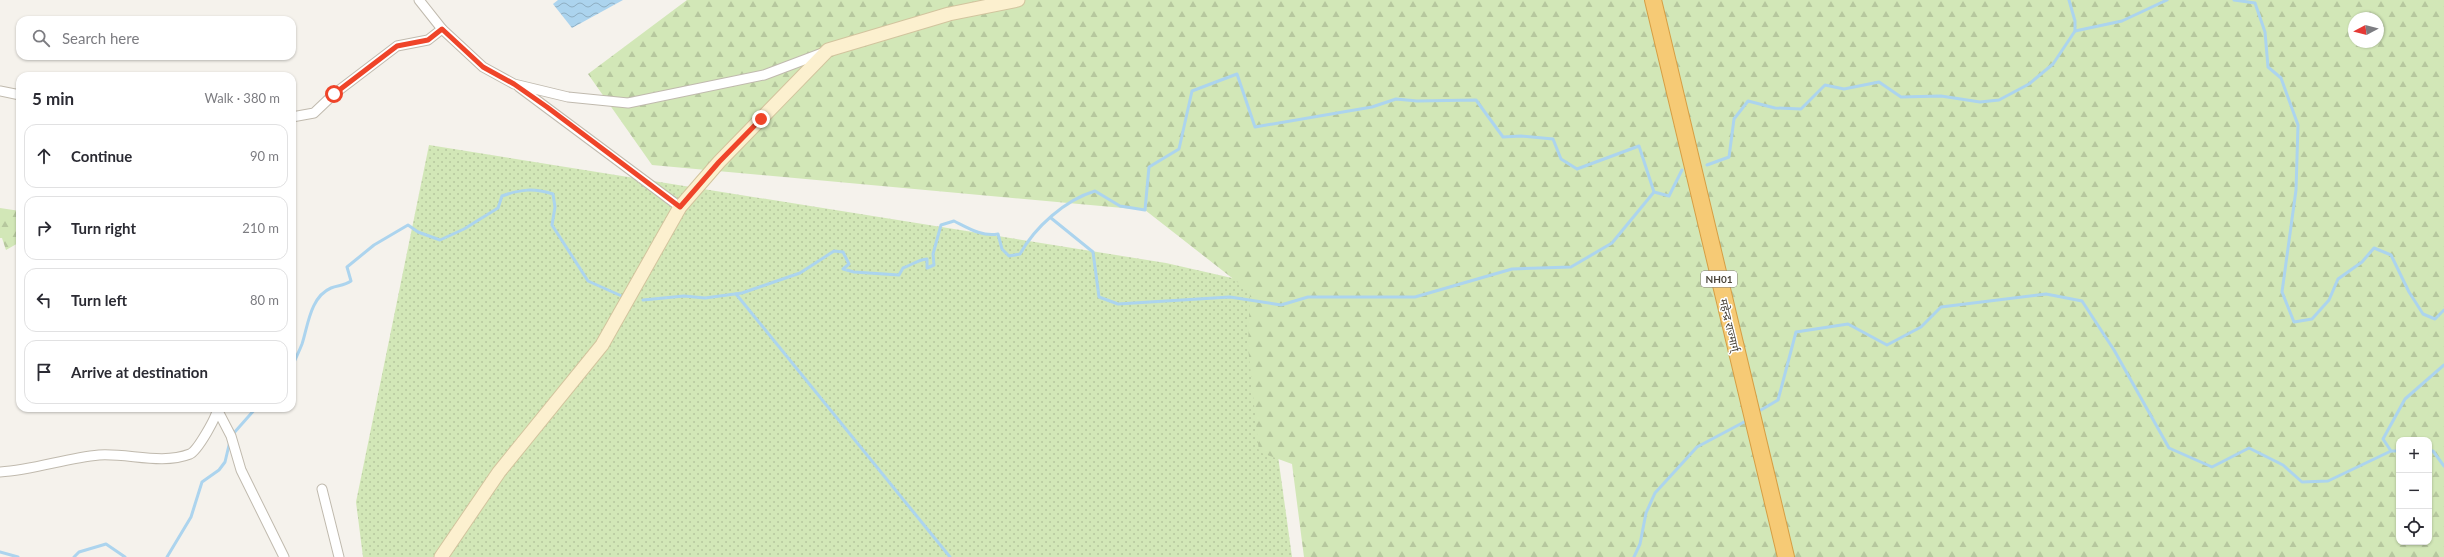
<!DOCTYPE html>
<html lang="en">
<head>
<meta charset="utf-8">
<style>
  :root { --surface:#fff; --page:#f2f2f3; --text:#2b2b33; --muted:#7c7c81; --line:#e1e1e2 }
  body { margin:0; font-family:Lato,"Noto Sans Devanagari",sans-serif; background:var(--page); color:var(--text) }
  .controls { position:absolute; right:12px; bottom:12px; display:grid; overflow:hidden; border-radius:8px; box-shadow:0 1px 3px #0004 }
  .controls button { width:36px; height:36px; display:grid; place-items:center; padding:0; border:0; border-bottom:1px solid var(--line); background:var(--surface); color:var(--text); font:20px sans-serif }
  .compass { position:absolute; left:2348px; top:12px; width:36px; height:36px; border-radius:50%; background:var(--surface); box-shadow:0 1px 3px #0004; rotate:263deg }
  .stop { position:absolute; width:12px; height:12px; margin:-9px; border:3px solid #ef4429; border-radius:50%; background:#fff }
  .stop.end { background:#ef4429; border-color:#fff; box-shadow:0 1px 4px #0008 }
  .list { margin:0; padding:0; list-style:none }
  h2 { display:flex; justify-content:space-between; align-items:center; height:52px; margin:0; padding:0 16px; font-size:17px }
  h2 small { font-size:13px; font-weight:400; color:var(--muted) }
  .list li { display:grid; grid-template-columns:26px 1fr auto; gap:12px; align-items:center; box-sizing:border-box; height:64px; margin:0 8px 8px; padding:0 8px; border:1px solid var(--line); border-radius:12px }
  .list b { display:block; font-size:15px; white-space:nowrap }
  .list em { font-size:13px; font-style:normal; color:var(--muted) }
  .icon { flex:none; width:22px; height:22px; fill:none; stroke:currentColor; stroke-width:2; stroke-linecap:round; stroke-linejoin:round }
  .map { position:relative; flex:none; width:2444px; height:557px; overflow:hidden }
  .search { position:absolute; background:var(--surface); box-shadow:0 1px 3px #0004; left:16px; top:16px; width:280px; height:44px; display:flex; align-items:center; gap:10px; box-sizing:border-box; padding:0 14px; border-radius:12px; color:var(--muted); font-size:15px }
  .panel { position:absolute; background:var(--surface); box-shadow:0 1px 3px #0004; left:16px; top:72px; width:280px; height:340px; border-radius:12px }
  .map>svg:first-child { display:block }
  .grass { fill:url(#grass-dots) }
  .forest { fill:url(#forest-firs); fill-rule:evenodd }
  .water { fill:url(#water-waves) }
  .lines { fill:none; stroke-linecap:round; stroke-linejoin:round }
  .stream { stroke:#acd4ee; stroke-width:3 }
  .street-casing { stroke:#c0baae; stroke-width:11 }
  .secondary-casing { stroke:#d2c49e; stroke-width:15 }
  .highway-casing { stroke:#d69e44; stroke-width:18 }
  .street { stroke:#fff; stroke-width:9 }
  .secondary { stroke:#fcf0cf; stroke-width:13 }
  .highway { stroke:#f6ca75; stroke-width:16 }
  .route { stroke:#ef4429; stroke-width:5 }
  .labels { text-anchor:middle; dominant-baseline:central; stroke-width:3; stroke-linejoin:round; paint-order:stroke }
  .shield { fill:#fff; stroke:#807b74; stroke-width:1 }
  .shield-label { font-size:10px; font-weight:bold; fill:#494339 }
  .street-label { font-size:11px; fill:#494339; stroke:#fff }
</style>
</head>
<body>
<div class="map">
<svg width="2444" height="557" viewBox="0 0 2444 557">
  <defs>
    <pattern id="grass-dots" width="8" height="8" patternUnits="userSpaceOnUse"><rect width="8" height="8" fill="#d2e7b7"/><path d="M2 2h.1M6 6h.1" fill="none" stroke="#b6c79e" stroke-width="1.8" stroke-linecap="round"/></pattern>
    <pattern id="forest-firs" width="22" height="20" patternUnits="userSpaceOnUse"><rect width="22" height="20" fill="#d2e7b7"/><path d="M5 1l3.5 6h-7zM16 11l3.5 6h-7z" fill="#b6c79e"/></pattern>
    <pattern id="water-waves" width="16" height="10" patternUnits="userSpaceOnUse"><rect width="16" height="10" fill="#acd4ee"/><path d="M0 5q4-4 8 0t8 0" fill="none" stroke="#8eaec2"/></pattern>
  </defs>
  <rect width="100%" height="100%" fill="#f5f2ec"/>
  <polygon class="grass" points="429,145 1166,263 1254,283 1292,557 363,557 356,502"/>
  <g class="forest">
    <path d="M687,0h1757v557h-1140l-12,-93 -33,-12 -11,-105 2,-55 -105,-82 -493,-45 -64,-91zM2354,18h24v24h-24zM2399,440h30v102h-30z"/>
    <polygon points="0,208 20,211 20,242 6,250 2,238 0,238"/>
  </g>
  <polygon class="water" points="558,0 623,0 572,28 553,4"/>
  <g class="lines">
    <g class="stream">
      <polyline points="2069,0 2075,21 2075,31"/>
      <polyline points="2234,0 2255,3 2265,32 2268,67 2281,78 2298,125 2296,190 2282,292 2294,322 2312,319 2329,300 2338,279 2362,262 2374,248 2391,255 2409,292 2423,314 2435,319 2444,310"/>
      <polyline points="1707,165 1729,157 1734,119 1748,101 1775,108 1801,109 1825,85 1844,89 1879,82 1901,97 1941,96 1980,102 1999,100 2029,84 2053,64 2075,31 2122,21 2167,0"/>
      <polyline points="1051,218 1093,252 1099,297 1118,304 1230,297 1281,305 1308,297 1415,297 1512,269 1571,267 1612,243 1654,192"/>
      <polyline points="736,294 950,557"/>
      <path d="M643,300l41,-4 21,2 37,-5 58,-20 34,-22 9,1 6,12 -6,5 11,3 45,3 4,-7c9,-3 14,-8 24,-9v9l7,-3 -1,-11 8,-29 13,-4c14,7 28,16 44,13l4,15 7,7 11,-2c15,-27 45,-54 75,-63l25,15 25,4 4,-43 30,-18 13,-58 45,-17 18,53 117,-20 24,-8 21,2 59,-1 27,37 18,-1 32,3 8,20 16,10 62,-23 15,46 15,4 13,-26"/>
      <path d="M292,367c3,-8 7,-15 10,-23 6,-18 8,-47 29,-56 7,-3 13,-2 20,-7l-4,-14 27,-22 34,-20 10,7 22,8 24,-11 34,-21 4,-12c19,-7 32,-8 51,-2l2,13 -3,18 36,56 38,17"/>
      <polyline points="1761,410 1778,400 1796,332 1848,324 1887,345 1921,327 1941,307 2046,294 2082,301 2114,350 2169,448 2212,467 2249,448 2283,465 2302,482 2328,481 2391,451"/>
      <polyline points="233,434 256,408"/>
      <polyline points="2399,451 2391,451 2383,439 2405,399 2444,365"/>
      <polyline points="2429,451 2433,451 2444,466"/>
      <polyline points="0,552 18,557"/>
      <polyline points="74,557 79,552 106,544 125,557"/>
      <polyline points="167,557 191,517 202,482 219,470 225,462 230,441"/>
      <polyline points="1634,557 1640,544 1646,513 1655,493 1697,447 1746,421"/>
    </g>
    <g class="street-casing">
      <g id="street">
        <polyline points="419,0 442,29 483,67 514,84 568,97 628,103 764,75 825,52"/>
        <polyline points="519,87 680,207"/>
        <polyline points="0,91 20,95"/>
        <polyline points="292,117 314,113 334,94 397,46 428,40 442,29"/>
        <polyline points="218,411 231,436 241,470 284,557"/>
        <path d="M0,472c34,-2 66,-14 99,-17 30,-2 62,10 91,-1 7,-3 28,-38 27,-46"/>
        <polyline points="322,489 339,557"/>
      </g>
    </g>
    <g class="secondary-casing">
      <polyline id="secondary" points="441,557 499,472 602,345 680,207 719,162 828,50 949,14 1018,0"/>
    </g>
    <g class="highway-casing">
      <polyline id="highway" points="1653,0 1786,557"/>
    </g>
    <use href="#street" class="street"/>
    <use href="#secondary" class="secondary"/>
    <use href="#highway" class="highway"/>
  </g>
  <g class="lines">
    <polyline class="route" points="334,94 397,46 428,40 442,29 483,67 514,84 547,107 680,207 719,162 761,119"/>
  </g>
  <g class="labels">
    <rect class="shield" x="1701" y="271" width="36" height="16" rx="3"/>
    <g class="shield-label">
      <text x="1719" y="279">NH01</text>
    </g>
    <g class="street-label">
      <text transform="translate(1730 325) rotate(77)">महेन्द्र राज्मार्ग्</text>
    </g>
  </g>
</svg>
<div class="controls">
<button>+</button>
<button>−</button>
<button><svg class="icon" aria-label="locate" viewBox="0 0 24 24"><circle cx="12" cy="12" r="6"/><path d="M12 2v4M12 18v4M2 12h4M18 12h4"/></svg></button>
</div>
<svg class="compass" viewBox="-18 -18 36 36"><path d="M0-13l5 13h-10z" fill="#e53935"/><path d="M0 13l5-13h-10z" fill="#7c7c81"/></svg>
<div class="stop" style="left:334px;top:94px"></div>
<div class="stop end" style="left:761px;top:119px"></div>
<div class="search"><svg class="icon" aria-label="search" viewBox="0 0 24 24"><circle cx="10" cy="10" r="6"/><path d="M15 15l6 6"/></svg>Search here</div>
<section class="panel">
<h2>5 min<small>Walk · 380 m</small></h2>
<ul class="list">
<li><svg class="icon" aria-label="ahead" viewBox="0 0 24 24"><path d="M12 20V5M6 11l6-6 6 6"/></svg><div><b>Continue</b></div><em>90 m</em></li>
<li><svg class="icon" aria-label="right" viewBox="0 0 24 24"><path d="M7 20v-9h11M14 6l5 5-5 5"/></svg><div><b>Turn right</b></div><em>210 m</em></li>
<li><svg class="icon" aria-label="left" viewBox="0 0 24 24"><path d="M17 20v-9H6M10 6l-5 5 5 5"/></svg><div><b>Turn left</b></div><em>80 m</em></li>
<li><svg class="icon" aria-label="arrive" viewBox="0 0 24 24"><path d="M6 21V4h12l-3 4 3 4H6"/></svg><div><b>Arrive at destination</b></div></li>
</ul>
</section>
</div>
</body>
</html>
